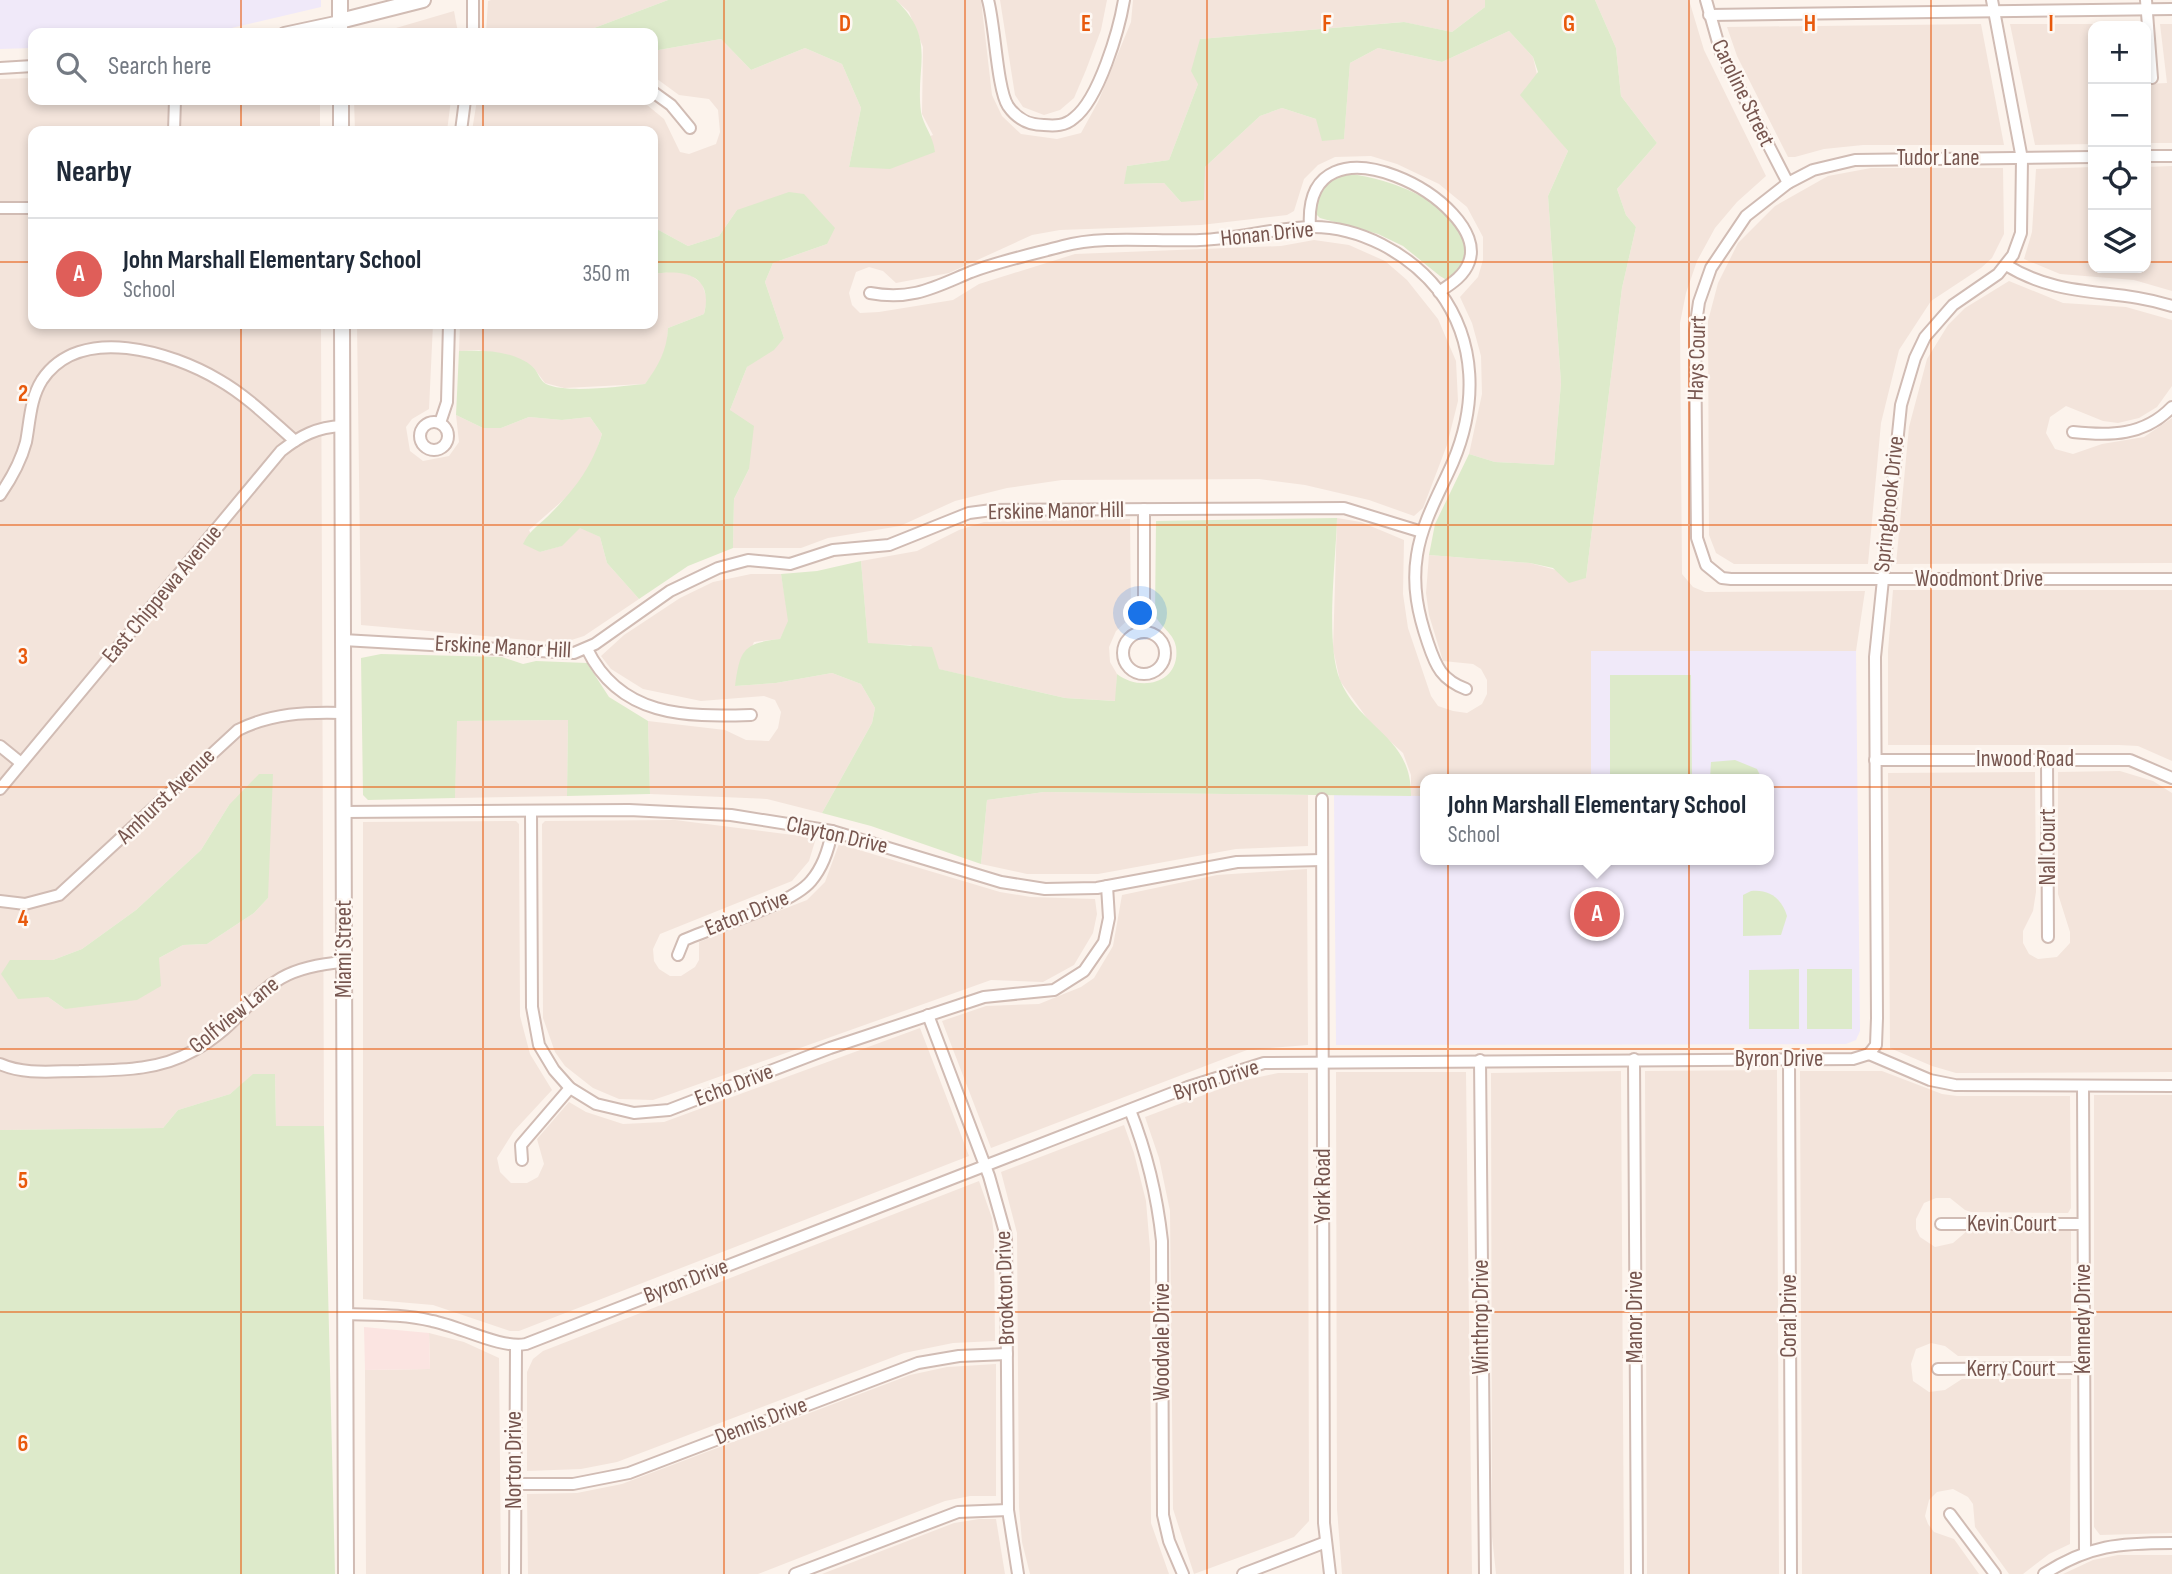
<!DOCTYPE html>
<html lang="en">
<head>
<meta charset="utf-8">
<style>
  :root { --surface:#fff; --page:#f6f6f7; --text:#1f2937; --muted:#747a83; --line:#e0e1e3; --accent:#df5e59 }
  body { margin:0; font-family:"Sofia Sans Condensed",sans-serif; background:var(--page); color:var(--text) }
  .controls { position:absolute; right:21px; top:21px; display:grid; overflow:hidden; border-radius:14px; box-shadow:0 4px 10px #0003 }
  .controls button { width:63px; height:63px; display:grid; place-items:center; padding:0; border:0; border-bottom:2px solid var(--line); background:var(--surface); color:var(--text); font:35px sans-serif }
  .you { position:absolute; left:1141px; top:614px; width:24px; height:24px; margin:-18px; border:5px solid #fff; border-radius:50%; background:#1a73e8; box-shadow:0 0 0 10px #1a73e833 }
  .badge { display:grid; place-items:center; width:46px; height:46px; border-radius:50%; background:var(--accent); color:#fff; font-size:23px; font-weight:700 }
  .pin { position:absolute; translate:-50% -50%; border:4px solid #fff; box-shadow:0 2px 7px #0006 }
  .popup { position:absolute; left:1420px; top:774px; width:354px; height:91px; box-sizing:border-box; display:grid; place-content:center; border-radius:14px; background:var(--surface); filter:drop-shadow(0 2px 5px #0005); font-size:23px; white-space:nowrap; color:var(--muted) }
  .popup b { font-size:26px; color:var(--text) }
  .popup::after { content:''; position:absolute; left:50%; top:100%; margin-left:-14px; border:14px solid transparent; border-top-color:var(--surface) }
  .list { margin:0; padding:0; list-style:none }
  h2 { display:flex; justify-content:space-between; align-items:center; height:91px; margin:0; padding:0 28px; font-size:30px }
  h2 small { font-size:23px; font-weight:400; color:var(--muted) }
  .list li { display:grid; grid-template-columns:46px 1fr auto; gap:21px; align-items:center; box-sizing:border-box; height:112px; padding:0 28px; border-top:2px solid var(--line) }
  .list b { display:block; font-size:26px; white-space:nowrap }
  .list p { margin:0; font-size:23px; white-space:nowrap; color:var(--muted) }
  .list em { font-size:23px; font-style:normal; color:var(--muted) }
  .icon { flex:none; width:38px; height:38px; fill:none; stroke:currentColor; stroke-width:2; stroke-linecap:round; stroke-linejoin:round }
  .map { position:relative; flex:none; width:2172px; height:1574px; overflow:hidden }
  .search { position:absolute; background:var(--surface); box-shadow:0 4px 10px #0003; left:28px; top:28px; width:630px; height:77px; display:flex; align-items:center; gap:18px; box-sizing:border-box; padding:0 24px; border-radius:14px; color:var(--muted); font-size:26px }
  .panel { position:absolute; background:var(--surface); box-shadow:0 4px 10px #0003; left:28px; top:126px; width:630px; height:203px; border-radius:14px }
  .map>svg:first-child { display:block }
  .residential { fill:#f3e4db; fill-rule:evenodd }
  .commercial { fill:#fbe4e1 }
  .education { fill:#f0e9f9 }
  .green { fill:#ddeaca }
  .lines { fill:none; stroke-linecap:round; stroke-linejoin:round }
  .minor-casing { stroke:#d1bcb4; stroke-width:14 }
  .tertiary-casing { stroke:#d1bcb4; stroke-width:18 }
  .minor { stroke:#fff; stroke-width:10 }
  .tertiary { stroke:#fff; stroke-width:14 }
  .grid { fill:none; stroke:#e8590c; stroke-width:2; stroke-opacity:0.55 }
  .labels { text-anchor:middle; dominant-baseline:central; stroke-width:5; stroke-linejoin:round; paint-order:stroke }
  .street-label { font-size:23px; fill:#77564f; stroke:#fef8f3 }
  .grid-label { font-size:23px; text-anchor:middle; font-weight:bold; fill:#e8590c; stroke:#fef8f3; stroke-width:5; stroke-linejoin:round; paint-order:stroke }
</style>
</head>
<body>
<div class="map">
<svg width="2172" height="1574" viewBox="0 0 2172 1574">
  <rect width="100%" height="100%" fill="#fcf3ec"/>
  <g class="residential">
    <polygon points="491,0 668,0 581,33 486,33 488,1"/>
    <polygon points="896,0 981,0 992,95 1002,116 1021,134 1057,139 1081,133 1098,102 1131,22 1133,0 1485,0 1485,7 1452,32 1403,22 1200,39 1198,84 1169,160 1127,166 1125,184 1164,183 1181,202 1205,167 1260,116 1282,108 1316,119 1344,138 1350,63 1378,48 1442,62 1509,31 1533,57 1549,127 1568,151 1548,196 1561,383 1554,465 1495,462 1469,454 1482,394 1481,356 1472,323 1460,297 1478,277 1483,260 1483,237 1467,207 1439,184 1397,164 1371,156 1335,157 1318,165 1304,179 1294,211 1287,215 1201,225 1060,230 1032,235 949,273 896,283 883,271 869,267 856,272 849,293 852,305 860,313 879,312 953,300 979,284 1075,254 1281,246 1314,240 1349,245 1385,261 1407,280 1438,319 1456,361 1458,401 1447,445 1423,508 1414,516 1369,500 1305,485 1259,479 1062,480 1007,488 955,501 900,526 828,538 801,548 733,548 734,499 749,469 730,410 747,367 784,338 765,282 773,263 827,244 737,210 719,236 688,246 653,227 653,131 573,131 564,128 549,131 472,131 477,100 641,100 664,119 680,152 689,154 716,144 720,132 718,110 709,99 679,95 653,76 653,51 721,39 751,70 805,48 842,64 861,108 849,167 933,135 922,114 923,47 909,12"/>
    <polygon points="1000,0 1107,0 1101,30 1086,70 1074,98 1060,110 1044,115 1023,107 1015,95"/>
    <polygon points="1595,0 1689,0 1704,50 1766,176 1737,202 1715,228 1697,261 1686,293 1680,323 1682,574 1693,587 1705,592 1865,591 1856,651 1592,651 1591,779 1426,779 1425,796 1411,796 1411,775 1403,753 1372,725 1340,681 1333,649 1337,518 1361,522 1404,540 1403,594 1408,628 1431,696 1438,706 1453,711 1467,713 1482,704 1487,694 1487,680 1481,669 1473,664 1443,661 1429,615 1426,593 1429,555 1530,563 1586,578 1622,288 1636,227 1626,215 1617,189 1657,143 1621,96 1616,48"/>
    <polygon points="454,11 458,33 379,33"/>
    <polygon points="1981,24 2004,145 1863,145 1824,149 1795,157 1788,157 1737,56 1727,27"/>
    <polygon points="2010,24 2132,24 2093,26 2093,144 2035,145"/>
    <polygon points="2160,24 2172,24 2172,143 2146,143 2146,84 2167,83"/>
    <path d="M33,78v22h287v31h-287v193h288l3,802h-48l-1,-52 -22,1 -23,19 -52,16 -15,18 -163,2v-1051zM229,805l39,93 -14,15 -47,31 -24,1 -118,64 -17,-12 -38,-37h43l29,-11 54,-39 65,-60z"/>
    <polygon points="354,100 451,100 447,131 355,131"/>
    <polygon points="2172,166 2172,291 2134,280 2060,274 2024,259 2032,232 2036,169 2093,167 2093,268 2146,268 2146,167"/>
    <polygon points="1871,168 2003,168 2004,234 1992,258 1981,268 1931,301 1899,350 1881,423 1868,564 1734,564 1716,553 1709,535 1708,321 1718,283 1738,243 1775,206 1828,176"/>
    <polygon points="676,271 692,276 702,284 707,299 704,314 668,328 667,344 660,364 645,384 564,388 545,383 533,367 479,350 459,351 460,324 576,324 587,329 603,324 653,324 653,274"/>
    <polygon points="2009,281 2063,303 2126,307 2172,320 2172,386 2157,407 2139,418 2118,423 2103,421 2066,406 2050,417 2046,433 2055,449 2073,454 2102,444 2144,437 2172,418 2172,563 1896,564 1909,427 1927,359 1948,325 1965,308"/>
    <polygon points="357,324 433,324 429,409 412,419 406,427 410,451 423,461 449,456 459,442 456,415 483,428 501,428 529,417 562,420 590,417 602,434 591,467 569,495 529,530 540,552 561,546 580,527 600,537 607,563 639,599 584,636 562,643 361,625"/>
    <polygon points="1130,519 1131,617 1116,631 1109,647 1110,662 1117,674 1116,701 1065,698 938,669 911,645 868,644 861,561 917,551 959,530 984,522"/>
    <polygon points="751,574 781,574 789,621 780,639 754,642 735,686 776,683 832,673 861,684 875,708 872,723 822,813 767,799 650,794 648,721 725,730 746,740 769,741 778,728 781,712 775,700 764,696 701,701 643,689 611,669 601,656 624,635 680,598 713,582"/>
    <polygon points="1893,590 2172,590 2172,761 2138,746 2119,745 1888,745 1888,651"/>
    <polygon points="568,720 567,796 455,798 456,721"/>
    <polygon points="2120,771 2153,781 2172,793 2172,1072 1956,1073 1932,1066 1890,1048 1888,773 2035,772 2036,892 2033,911 2023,931 2023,943 2029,954 2038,959 2057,957 2070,943 2070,932 2058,894 2058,772"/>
    <polygon points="1044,792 1308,795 1308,846 1236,849 1098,874 1027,874 981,864 987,800"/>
    <polygon points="675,820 816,838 809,861 792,881 660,934 653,949 654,961 659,969 670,976 681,976 695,967 699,960 699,942 807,900 825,882 839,844 1000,892 1031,897 1095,899 1097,914 1093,933 1074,965 1043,982 991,980 668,1095 653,1100 619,1099 593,1088 565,1066 555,1052 543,1018 542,824 545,821"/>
    <polygon points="516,821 519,824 520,1016 530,1054 552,1090 514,1131 497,1158 500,1172 511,1183 527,1183 538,1177 544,1164 537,1139 569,1102 586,1112 623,1124 664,1122 920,1028 969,1156 519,1331 510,1331 433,1305 363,1299 363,822"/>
    <polygon points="1307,869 1308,1045 1247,1050 991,1148 942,1021 986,1006 1039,1004 1081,987 1094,978 1113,946 1122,895 1217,875"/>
    <polygon points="1777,1070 1779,1574 1647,1574 1645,1071"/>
    <polygon points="1621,1071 1624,1574 1496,1574 1492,1536 1491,1073"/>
    <polygon points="1800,1071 1882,1071 1942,1094 1957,1096 2070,1096 2071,1208 2068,1213 1971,1212 1965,1210 1950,1198 1936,1198 1924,1203 1916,1219 1916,1229 1920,1237 1935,1247 1953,1243 1967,1231 2071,1231 2071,1356 1958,1356 1945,1346 1931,1343 1916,1349 1911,1364 1913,1381 1929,1392 1945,1390 1962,1379 2071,1379 2070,1544 2049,1554 2023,1574 2009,1574 1975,1527 1973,1504 1968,1497 1953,1489 1937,1492 1929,1500 1925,1516 1928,1524 1934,1532 1954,1539 1979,1574 1802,1574"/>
    <polygon points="1336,1072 1466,1072 1472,1574 1342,1574 1337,1509"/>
    <polygon points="1278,1073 1308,1073 1309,1521 1294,1537 1194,1574 1173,1509 1170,1211 1159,1158 1145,1117 1241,1081"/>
    <polygon points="2094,1095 2172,1095 2172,1533 2100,1535 2094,1527"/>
    <polygon points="1124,1125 1134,1153 1146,1201 1150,1249 1151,1523 1169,1574 1030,1574 1022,1542 1019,1507 1017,1233 1001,1172"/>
    <polygon points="979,1181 992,1218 994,1236 995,1341 953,1343 904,1353 617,1462 581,1469 527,1471 527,1372 533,1359 543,1351"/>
    <polygon points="429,1333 464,1342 499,1358 501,1574 366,1574 365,1370 430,1369"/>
    <polygon points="996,1364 996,1496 970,1496 945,1501 758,1574 528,1574 527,1494 577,1493 622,1484 910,1375 947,1367"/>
    <polygon points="979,1519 996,1519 1005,1574 822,1574 954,1523"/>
    <polygon points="2118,1555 2172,1555 2172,1574 2063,1574 2093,1560"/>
  </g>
  <polygon class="commercial" points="364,1327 429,1333 430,1369 365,1370"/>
  <g class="education">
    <polygon points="0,0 321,0 321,7 210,33 33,33 33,48 0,49"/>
    <polygon points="1591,651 1856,651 1860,1031 1856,1040 1846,1044 1336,1045 1334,795 1425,796 1426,860 1768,860 1768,779 1591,779"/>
  </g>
  <g class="green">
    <path d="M668,0h228c41,40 19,65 25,112 2,13 12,23 14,40l-45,17 -41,-2 12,-59 -19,-44 -37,-16 -54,22 -30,-31 -68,12v-18h-72z"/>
    <polygon points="1485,0 1595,0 1616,48 1621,96 1657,143 1617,189 1626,215 1636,227 1622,288 1586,578 1569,583 1553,568 1530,563 1429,555 1435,524 1469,454 1495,462 1554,465 1561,383 1548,196 1568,151 1520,95 1538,72 1533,57 1509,31 1442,62 1378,48 1350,63 1344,139 1322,141 1316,119 1282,108 1260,116 1205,167 1204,200 1181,202 1164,183 1124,184 1127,166 1169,160 1198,84 1191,71 1200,39 1404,22 1452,32 1485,7"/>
    <path d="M1350,174c37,4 116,30 115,78 -1,8 -7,17 -12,25l-8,2 -5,-3 -37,-30 -25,-12 -58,-16 -5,-5 2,-21 18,-15z"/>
    <path d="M789,192l15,2 31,34 -8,16 -54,19 -8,19 19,56 -10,12 -27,17 -17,43 24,16 -5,43 -15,30 -1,49 -45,18 -49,33 -32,-36 -7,-26 -20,-9 -18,18 -22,6 -17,-8c7,-15 18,-20 29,-32 24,-24 40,-46 50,-78l-12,-17 -28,3 -33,-3 -28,11h-18l-27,-13 3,-64c25,-1 54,-1 74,16 5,5 7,14 13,17 21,10 75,2 99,0 13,-18 22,-33 23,-56l36,-14c10,-39 -20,-45 -51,-40v-47l35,19 31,-10 18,-26z"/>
    <path d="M1337,518c-1,41 -12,126 3,162 20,49 72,56 71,116l-367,-4 -57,8 -6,64 -110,-38 -49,-13 50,-90 3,-15 -14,-24 -29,-11 -56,10 -41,3c5,-36 8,-43 45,-47l8,-18 -7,-47 36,-3 44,-10 7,82 64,4 7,22 126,29 50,3 2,-27c23,18 64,10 59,-27 -2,-14 -16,-20 -21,-32l1,-94z"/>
    <polygon points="381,654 502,657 523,664 536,661 587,663 609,697 648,721 650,794 567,796 568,720 457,721 455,798 368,800 363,795 361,658"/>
    <polygon points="1610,675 1691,675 1692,779 1610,779"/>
    <polygon points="1735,760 1757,769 1762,779 1710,779 1711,762"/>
    <polygon points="259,774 273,774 268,898 254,913 207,944 183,945 159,958 161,986 137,1000 65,1009 48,997 18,999 1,974 10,960 53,960 82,949 136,910 201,850 229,805"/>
    <path d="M1751,891c19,-2 31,8 36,25l-6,19 -38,1v-41z"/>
    <polygon points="1799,969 1799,1029 1749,1029 1749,970"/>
    <rect x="1807" y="969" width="45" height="60"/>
    <polygon points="253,1074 275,1074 276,1126 324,1126 335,1574 0,1574 0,1130 163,1128 178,1110 230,1094"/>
  </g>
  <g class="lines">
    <g class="minor-casing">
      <g id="minor">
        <path d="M988,0c7,25 9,89 20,106 9,13 20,19 36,19 11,1 21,1 30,-7 25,-19 45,-88 50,-118"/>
        <polyline points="1706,0 1721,53 1788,183"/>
        <polyline points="2146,0 2152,78"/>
        <polyline points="1709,15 2172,9"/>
        <polyline points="284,33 340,21"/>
        <polyline points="473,33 473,0"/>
        <polyline points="0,68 33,66"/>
        <polyline points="653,92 671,105 690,128"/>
        <polyline points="174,131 175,100"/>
        <polyline points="461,131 465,100"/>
        <polyline points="2146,156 2172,156"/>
        <polyline points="2093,157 1855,160 1813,170 1788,183 1746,216 1711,268 1699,302 1695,330 1697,538 1706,565 1722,578 1731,579 2172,579"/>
        <polyline points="0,208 33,208"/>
        <path d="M1310,227c-8,-123 182,-25 159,35 -5,14 -18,22 -30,30"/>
        <path d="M2006,265c57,35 106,22 166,41"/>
        <path d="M870,293c42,8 65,-6 101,-21 29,-11 62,-18 92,-26 39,-11 96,-4 137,-6 37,-1 74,-12 110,-13 49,-1 99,26 129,64 38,51 38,114 14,171 -13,30 -31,60 -36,93 -5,31 1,59 11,88 8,24 14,37 38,46"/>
        <circle cx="434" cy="436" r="14"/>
        <polyline points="440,423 447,402 449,324"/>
        <path d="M2073,432c37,4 71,4 99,-25"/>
        <path d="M0,495c11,-16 21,-34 26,-53 4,-21 4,-43 16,-62 38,-57 130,-28 177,0 28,16 52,40 76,61"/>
        <polyline points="1144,509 1144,631"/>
        <circle cx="1144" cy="653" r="21"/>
        <polyline points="343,640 574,653 595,644 670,591 718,568 748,560 790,564 833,550 889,545 969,513 992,510 1344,508 1422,532"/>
        <path d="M587,649c33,68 98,68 164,66"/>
        <polyline points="0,746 21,763"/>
        <polyline points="2047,758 2048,937"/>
        <polyline points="1875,760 2130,760 2172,778"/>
        <path d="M0,789l281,-338c19,-15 36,-24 61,-25"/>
        <polyline points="1322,799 1324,1523 1330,1574"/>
        <polyline points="531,811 532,1007 539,1045 554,1070 570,1088 596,1104 634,1113 669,1110 830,1048 984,997 1054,990 1084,971 1104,942 1109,918 1107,886"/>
        <polyline points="344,812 629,810 731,815 832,831 1001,882 1045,889 1097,888 1237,862 1322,860"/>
        <path d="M0,901l25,3 34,-9 179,-165c34,-17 68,-18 105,-17"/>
        <path d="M678,955l6,-15c31,-14 107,-35 127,-59 12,-14 18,-33 21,-50"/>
        <polyline points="928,1015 989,1176 1006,1236 1008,1510 1018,1574"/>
        <polyline points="1869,1054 1876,1045 1877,1018 1875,657 1901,405 1915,358 1925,337 1953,305 1998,274 2013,255 2021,233 2022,159 1992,0"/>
        <polyline points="1634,1059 1637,1574"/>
        <polyline points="1789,1059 1791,1574"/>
        <polyline points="1480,1060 1485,1574"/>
        <path d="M0,1064c25,11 53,7 79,7 39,-1 79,0 114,-20 68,-38 57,-82 151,-89"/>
        <polyline points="2083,1086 2085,1552"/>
        <path d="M1130,1110c17,43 27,84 32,131l1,274 6,26 14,33"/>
        <polyline points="522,1160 521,1145 570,1088"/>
        <polyline points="1941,1224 2083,1224"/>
        <path d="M345,1314c30,1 58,0 87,7 27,5 69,28 94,23l662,-257 76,-24 589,-4 16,-5 61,26 25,5 217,1"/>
        <polyline points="1938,1369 2084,1368"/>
        <polyline points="515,1484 573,1484 629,1473 918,1363 959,1356 1007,1354"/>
        <polyline points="1950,1514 1995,1574"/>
        <polyline points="515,1574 516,1346"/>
        <polyline points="795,1574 958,1512 1008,1510"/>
        <polyline points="1243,1574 1326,1542"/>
        <path d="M2044,1574c45,-29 76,-31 128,-31"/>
      </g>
    </g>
    <g class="tertiary-casing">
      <g id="tertiary">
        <polyline points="340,0 340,33"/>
        <polyline points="340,21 423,0"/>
        <polyline points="341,100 341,131"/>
        <polyline points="342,324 346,1574"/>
      </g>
    </g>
    <use href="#minor" class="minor"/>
    <use href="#tertiary" class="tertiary"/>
  </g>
  <path class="grid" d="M241,0v33M483,0v33M724,0v1574M965,0v1574M1207,0v1574M1448,0v1574M1689,0v1574M1931,0v1574M241,100v31M483,100v31M0,262h33M653,262h1440M2146,262h26M241,324v1250M483,324v1250M0,525h2172M0,787h2172M0,1049h2172M0,1312h2172"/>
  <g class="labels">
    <g class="street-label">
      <text transform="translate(1743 93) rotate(64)">Caroline Street</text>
      <text x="1938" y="158">Tudor Lane</text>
      <text transform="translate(1267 234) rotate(-6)">Honan Drive</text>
      <text transform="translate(1697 358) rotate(-88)">Hays Court</text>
      <text transform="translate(1889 504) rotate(-84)">Springbrook Drive</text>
      <text transform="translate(1056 511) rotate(-1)">Erskine Manor Hill</text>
      <text x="1979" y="579">Woodmont Drive</text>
      <text transform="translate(162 594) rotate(-50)">East Chippewa Avenue</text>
      <text transform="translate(503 647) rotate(3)">Erskine Manor Hill</text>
      <text x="2025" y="759">Inwood Road</text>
      <text transform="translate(166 796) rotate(-44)">Amhurst Avenue</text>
      <text transform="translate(837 835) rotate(13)">Clayton Drive</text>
      <text transform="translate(2048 847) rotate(-90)">Nall Court</text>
      <text transform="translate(747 913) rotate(-22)">Eaton Drive</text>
      <text transform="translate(344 949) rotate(-90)">Miami Street</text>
      <text transform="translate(234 1015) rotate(-39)">Golfview Lane</text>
      <text x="1779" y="1059">Byron Drive</text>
      <text transform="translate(1216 1080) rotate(-18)">Byron Drive</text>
      <text transform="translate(734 1085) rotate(-21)">Echo Drive</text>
      <text transform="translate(1323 1186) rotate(-90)">York Road</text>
      <text x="2012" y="1224">Kevin Court</text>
      <text transform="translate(686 1281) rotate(-21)">Byron Drive</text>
      <text transform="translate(1005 1288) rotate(-92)">Brookton Drive</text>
      <text transform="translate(1789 1316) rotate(-90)">Coral Drive</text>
      <text transform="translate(1481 1317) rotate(-90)">Winthrop Drive</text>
      <text transform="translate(1635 1317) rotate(-90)">Manor Drive</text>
      <text transform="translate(2083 1319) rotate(-90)">Kennedy Drive</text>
      <text transform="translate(1162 1342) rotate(-90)">Woodvale Drive</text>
      <text x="2011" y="1369">Kerry Court</text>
      <text transform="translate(761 1421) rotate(-21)">Dennis Drive</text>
      <text transform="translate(514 1460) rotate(-90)">Norton Drive</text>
    </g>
  </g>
  <g class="grid-label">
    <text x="845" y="31">D</text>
    <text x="1086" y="31">E</text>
    <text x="1327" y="31">F</text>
    <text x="1569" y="31">G</text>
    <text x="1810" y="31">H</text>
    <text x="2051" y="31">I</text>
    <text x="23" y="401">2</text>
    <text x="23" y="664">3</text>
    <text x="23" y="926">4</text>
    <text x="23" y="1188">5</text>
    <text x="23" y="1451">6</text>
  </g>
</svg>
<div class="controls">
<button>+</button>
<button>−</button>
<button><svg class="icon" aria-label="locate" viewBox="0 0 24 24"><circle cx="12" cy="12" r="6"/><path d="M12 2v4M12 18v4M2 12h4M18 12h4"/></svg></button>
<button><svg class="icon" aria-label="layers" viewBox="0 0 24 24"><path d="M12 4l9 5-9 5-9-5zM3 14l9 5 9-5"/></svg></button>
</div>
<div class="you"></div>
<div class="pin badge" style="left:1597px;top:914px">A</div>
<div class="popup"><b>John Marshall Elementary School</b>School</div>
<div class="search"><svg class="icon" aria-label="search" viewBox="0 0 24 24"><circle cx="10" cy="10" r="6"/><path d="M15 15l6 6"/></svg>Search here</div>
<section class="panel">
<h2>Nearby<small></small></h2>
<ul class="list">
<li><span class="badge">A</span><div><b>John Marshall Elementary School</b><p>School</p></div><em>350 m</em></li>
</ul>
</section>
</div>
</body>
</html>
